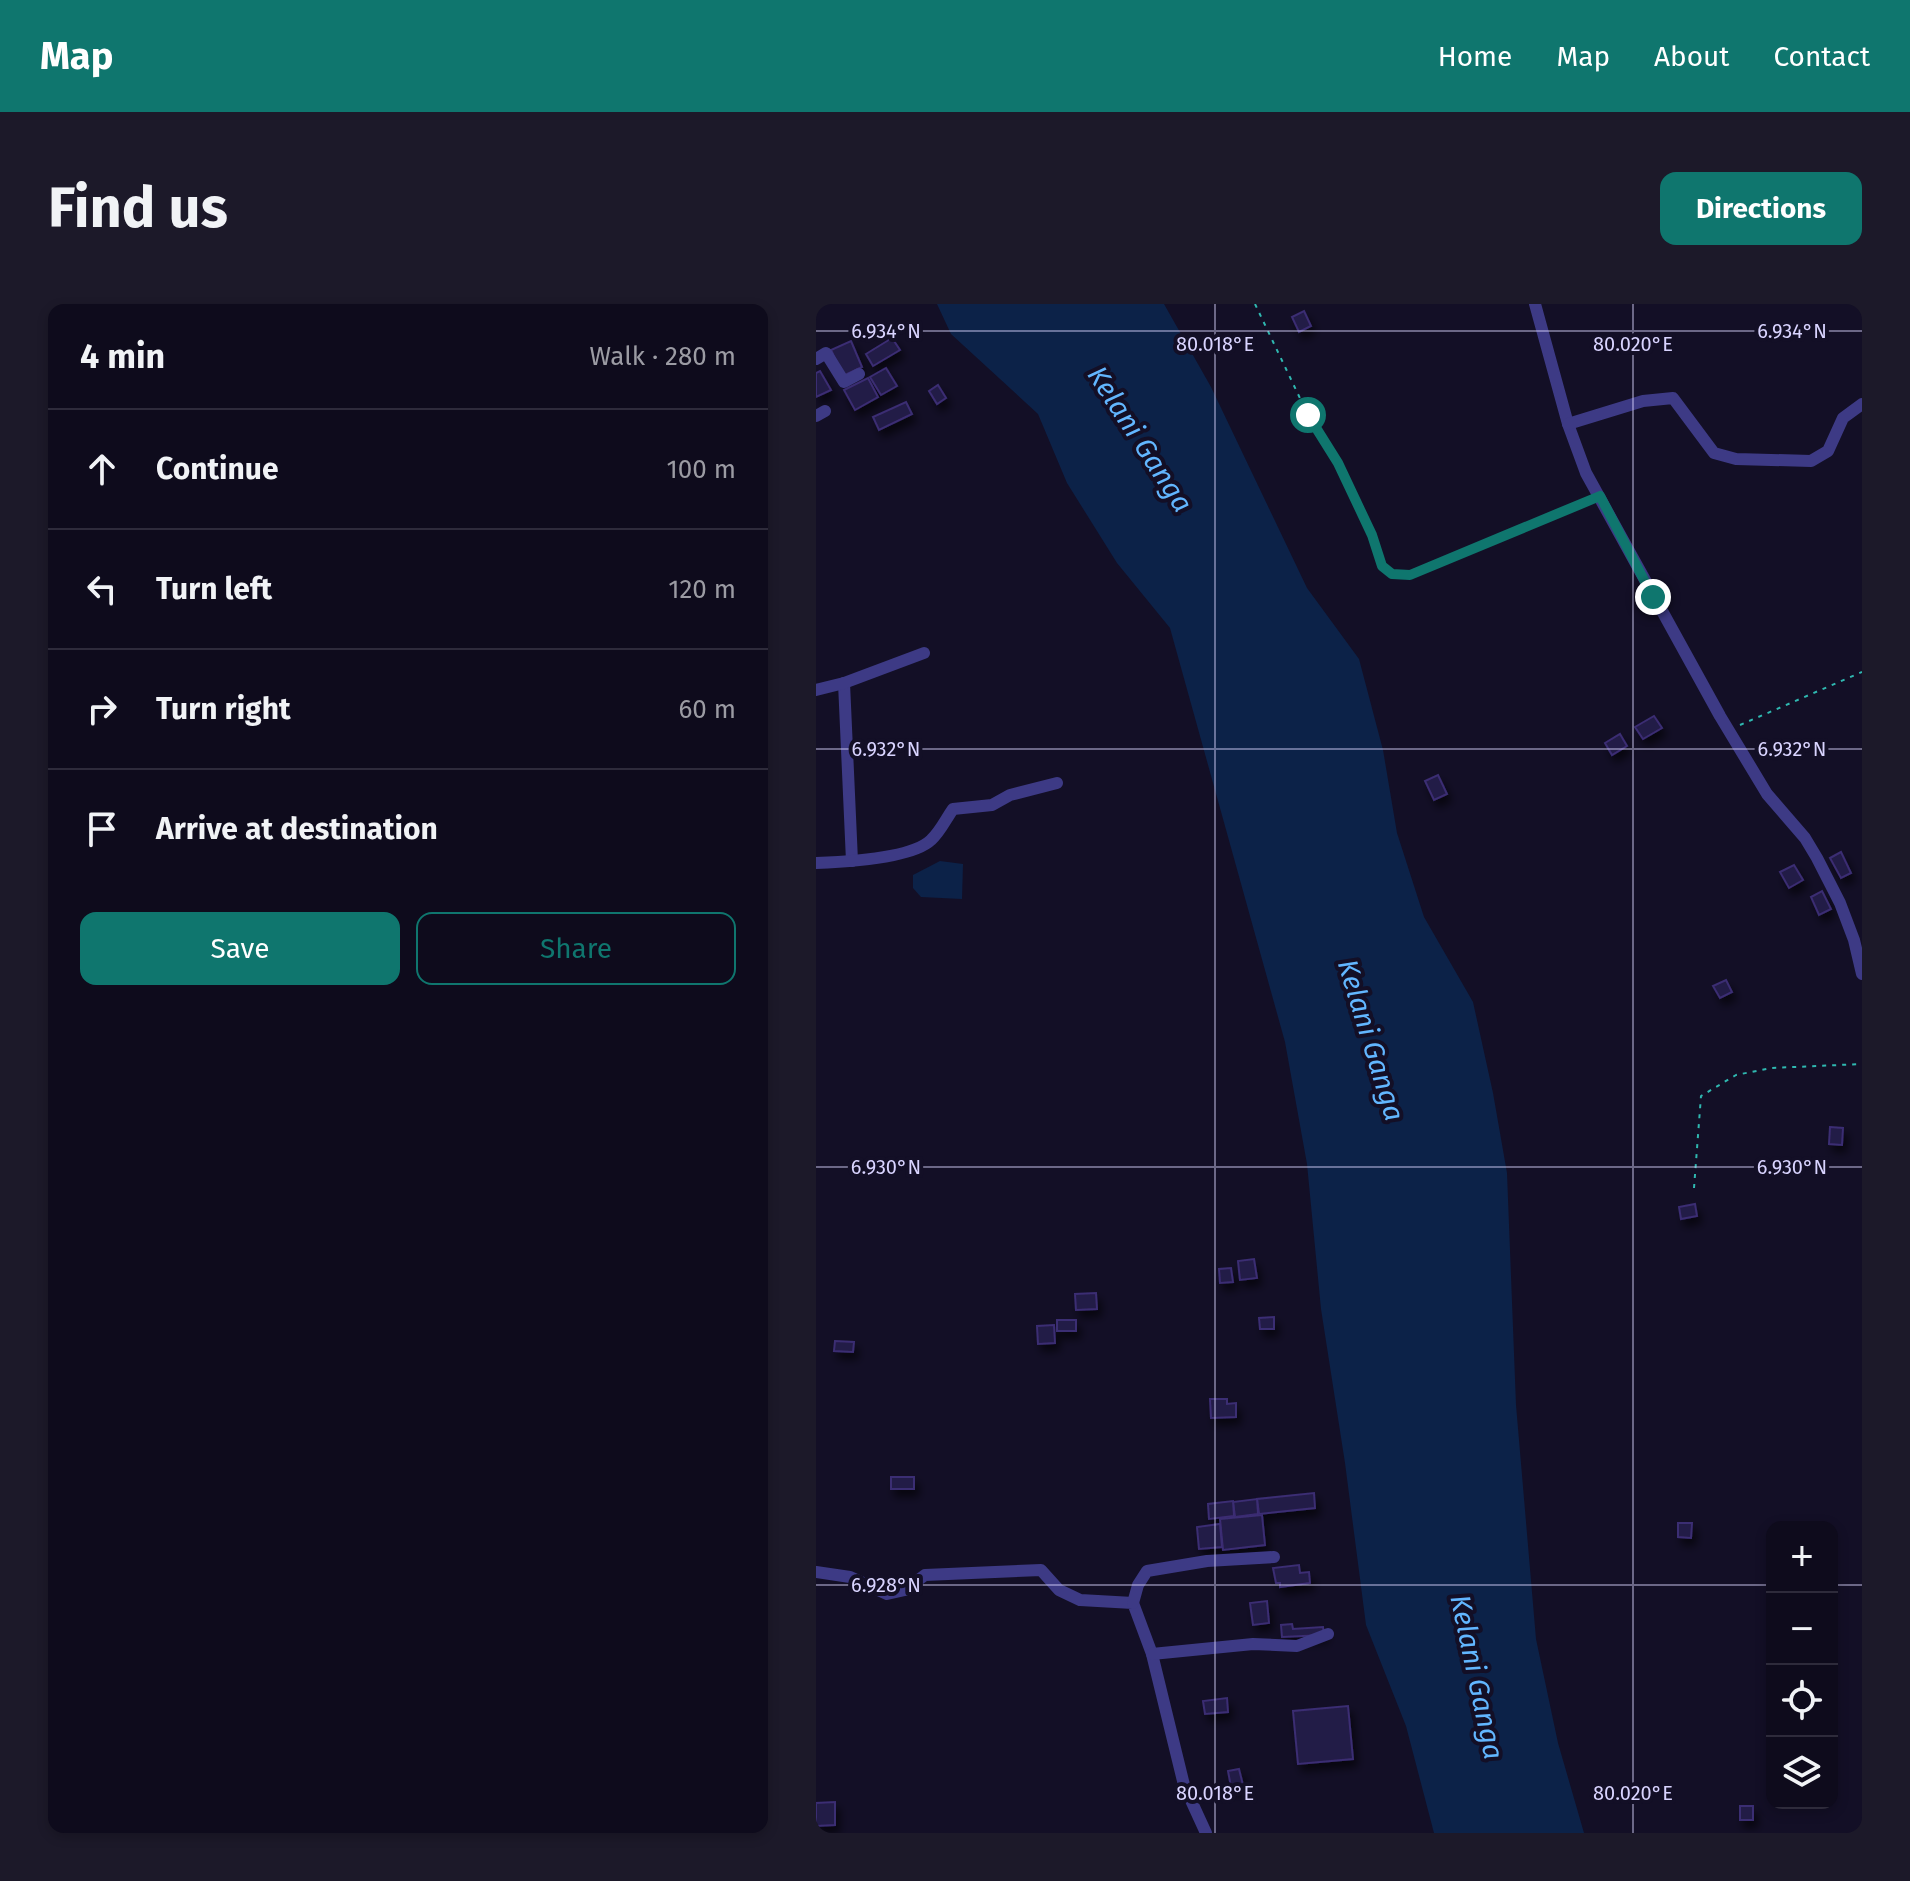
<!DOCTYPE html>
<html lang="en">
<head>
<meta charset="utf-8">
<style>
  :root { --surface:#0e0b1c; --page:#1c1929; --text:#f1f3f6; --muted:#9b9ba3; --line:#2e2b3b; --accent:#0f766e }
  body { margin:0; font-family:"Fira Sans",sans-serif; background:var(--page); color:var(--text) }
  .controls { position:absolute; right:24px; bottom:24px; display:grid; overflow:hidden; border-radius:16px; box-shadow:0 4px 12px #0003 }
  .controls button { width:72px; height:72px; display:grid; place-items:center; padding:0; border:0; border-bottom:2px solid var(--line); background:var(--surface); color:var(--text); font:40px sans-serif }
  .stop { position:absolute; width:24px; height:24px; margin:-18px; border:6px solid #0f766e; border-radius:50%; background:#fff }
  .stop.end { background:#0f766e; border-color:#fff; box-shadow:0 2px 8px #0008 }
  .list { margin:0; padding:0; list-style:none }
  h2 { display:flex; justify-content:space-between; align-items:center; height:104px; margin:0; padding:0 32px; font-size:34px }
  h2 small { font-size:26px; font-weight:400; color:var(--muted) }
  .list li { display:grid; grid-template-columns:52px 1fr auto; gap:24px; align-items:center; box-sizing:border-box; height:120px; padding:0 32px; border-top:2px solid var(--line) }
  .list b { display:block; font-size:30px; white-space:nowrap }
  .list em { font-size:26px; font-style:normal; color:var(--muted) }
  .actions { display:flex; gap:16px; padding:24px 32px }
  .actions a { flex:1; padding:18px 0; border:2px solid var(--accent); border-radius:16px; text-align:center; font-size:28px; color:var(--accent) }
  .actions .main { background:var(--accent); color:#fff }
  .icon { flex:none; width:44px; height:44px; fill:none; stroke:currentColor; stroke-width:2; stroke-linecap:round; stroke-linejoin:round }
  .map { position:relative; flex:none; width:1046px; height:1529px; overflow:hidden; border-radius:16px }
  header { display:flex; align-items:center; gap:48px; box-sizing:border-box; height:112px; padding:0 40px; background:var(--accent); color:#fff }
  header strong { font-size:38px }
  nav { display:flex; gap:44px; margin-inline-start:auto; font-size:28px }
  .intro { display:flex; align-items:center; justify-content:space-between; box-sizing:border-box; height:192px; padding:0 48px }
  h1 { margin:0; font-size:56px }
  .button { padding:20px 36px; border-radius:16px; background:var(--accent); color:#fff; font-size:28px; font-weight:700 }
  main { display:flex; gap:48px; padding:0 48px }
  aside { flex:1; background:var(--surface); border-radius:16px; box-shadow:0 4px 12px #0003 }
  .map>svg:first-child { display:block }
  .water { fill:#0c2248 }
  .building { fill:#241b47; stroke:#3b2d73; stroke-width:2; filter:url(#shadow) }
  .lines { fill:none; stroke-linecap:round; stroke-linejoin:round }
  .path { stroke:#2fb8b0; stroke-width:2; stroke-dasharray:4 6; stroke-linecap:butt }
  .minor { stroke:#3d3a85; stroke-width:12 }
  .route { stroke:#0f766e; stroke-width:10 }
  .ticks { fill:none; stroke:#d9d4ff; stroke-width:2; stroke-opacity:0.45 }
  .labels { text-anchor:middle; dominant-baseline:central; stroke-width:8; stroke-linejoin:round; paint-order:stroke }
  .water-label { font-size:28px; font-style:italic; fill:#62b6ff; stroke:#130f26 }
  .ticks-label { font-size:20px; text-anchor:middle; fill:#d9d4ff; stroke:#130f26; stroke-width:8; stroke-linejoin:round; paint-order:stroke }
</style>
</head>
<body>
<header>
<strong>Map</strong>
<nav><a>Home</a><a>Map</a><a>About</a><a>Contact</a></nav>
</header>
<div class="intro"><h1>Find us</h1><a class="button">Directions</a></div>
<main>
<aside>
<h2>4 min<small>Walk · 280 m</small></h2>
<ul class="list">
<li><svg class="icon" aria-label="ahead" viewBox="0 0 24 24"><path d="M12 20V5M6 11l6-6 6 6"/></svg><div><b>Continue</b></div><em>100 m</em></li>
<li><svg class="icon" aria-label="left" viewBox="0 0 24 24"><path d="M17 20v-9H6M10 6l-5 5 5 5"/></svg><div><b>Turn left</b></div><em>120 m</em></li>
<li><svg class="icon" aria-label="right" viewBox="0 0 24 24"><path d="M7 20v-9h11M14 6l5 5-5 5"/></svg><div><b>Turn right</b></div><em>60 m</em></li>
<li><svg class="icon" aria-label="arrive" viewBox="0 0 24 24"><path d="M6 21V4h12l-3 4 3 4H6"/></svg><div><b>Arrive at destination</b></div></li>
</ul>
<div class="actions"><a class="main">Save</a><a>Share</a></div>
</aside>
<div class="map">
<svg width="1046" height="1529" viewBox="0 0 1046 1529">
  <defs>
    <filter id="shadow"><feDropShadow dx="4" dy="7" stdDeviation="4" flood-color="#0009"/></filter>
  </defs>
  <rect width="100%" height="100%" fill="#130f26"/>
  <g class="water">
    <polygon points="121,0 348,0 395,83 491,284 543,355 567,446 581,529 608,613 657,698 677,789 691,869 700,1101 720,1335 742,1439 768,1529 618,1529 590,1422 550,1321 529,1159 505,1005 491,860 469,738 354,324 301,259 251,179 222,110 135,30"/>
    <polygon points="124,557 147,560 146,595 105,593 97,584 97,571"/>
  </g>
  <g class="building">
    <polygon points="488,7 495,22 483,28 476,13"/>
    <polygon points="76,34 84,46 57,62 50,50"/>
    <polygon points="35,37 46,63 27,72 15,46"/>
    <polygon points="70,64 81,82 65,91 54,73"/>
    <polygon points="4,67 15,86 0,93 0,69"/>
    <polygon points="52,74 62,93 39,106 28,86"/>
    <polygon points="122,81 130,94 121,100 113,87"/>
    <polygon points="90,98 96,110 63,126 57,113"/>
    <polygon points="838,412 846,424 827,435 819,423"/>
    <polygon points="804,430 811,442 796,451 789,439"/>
    <polygon points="622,471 631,490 618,496 609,477"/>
    <polygon points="1025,548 1035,569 1025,574 1014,554"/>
    <polygon points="978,561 987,576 973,584 964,568"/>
    <polygon points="1006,587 1015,605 1003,611 995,593"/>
    <polygon points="910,676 916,688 904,694 897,682"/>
    <polygon points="1014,823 1027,824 1026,841 1013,840"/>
    <polygon points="879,900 881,912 865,915 863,903"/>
    <polygon points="438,955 441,974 424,976 422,957"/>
    <polygon points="415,964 417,978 404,979 403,965"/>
    <polygon points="280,989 281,1005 260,1006 259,990"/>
    <polygon points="458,1013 458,1025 444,1025 443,1014"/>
    <rect x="241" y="1016" width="19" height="11"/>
    <polygon points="238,1021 239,1039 222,1040 221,1022"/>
    <polygon points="19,1037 38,1038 37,1048 18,1047"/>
    <polygon points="394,1095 411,1095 411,1100 420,1099 420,1113 395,1114"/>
    <rect x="75" y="1173" width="23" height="12"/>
    <polygon points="498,1189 499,1204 443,1210 441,1195"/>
    <polygon points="441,1195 442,1210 419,1213 417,1198"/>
    <polygon points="417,1197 418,1212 393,1215 392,1200"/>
    <polygon points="446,1211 449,1241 407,1246 404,1215"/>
    <polygon points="862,1219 876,1219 875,1234 862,1233"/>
    <polygon points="404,1220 406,1243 383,1245 381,1223"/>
    <polygon points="483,1261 484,1269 493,1268 494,1279 464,1283 464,1279 460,1279 457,1264"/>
    <polygon points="451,1297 453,1319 437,1321 434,1299"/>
    <polygon points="476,1320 477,1325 507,1323 508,1331 466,1333 465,1321"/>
    <polygon points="411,1394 412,1408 389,1410 387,1397"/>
    <polygon points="532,1402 537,1455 482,1460 477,1407"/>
    <polygon points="423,1465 427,1481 415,1483 412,1467"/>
    <polygon points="19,1498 19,1521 0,1522 0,1499"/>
    <rect x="924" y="1502" width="13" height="14"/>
  </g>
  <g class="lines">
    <g class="path">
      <polyline points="439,0 492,111 522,159 556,231 566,262 576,270 594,271 772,197"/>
      <polyline points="924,421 1046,368"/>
      <polyline points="878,884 885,792 920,771 955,764 1046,760"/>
    </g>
    <g class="minor">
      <polyline points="719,0 752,120 770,169 904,412 951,490 989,534 1001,554 1024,599 1038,636 1046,670"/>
      <polyline points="0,55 10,49 28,78 43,70"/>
      <polyline points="0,112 9,107"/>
      <polyline points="752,120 827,97 857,94 898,149 920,155 995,157 1012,147 1027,114 1046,100"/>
      <polyline points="28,379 36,557"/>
      <polyline points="0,386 28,379 108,349"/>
      <path d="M0,559c27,-1 95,-4 115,-23 9,-8 15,-21 22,-31l39,-4 18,-10 47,-12"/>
      <polyline points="0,1268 34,1273 71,1290 89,1286 109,1271 225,1266 243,1286 264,1296 317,1299 336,1350 368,1481 390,1529"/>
      <polyline points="317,1299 322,1281 331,1267 391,1257 458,1253"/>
      <polyline points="336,1350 437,1340 481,1342 512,1330"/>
    </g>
  </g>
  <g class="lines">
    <polyline class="route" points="492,111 522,159 556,231 566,262 576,270 594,271 784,192 837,293"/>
  </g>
  <path class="ticks" d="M399,0v1529M817,0v1529M0,27h1046M0,445h1046M0,863h1046M0,1281h956M1016,1281h30"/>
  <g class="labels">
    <g class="water-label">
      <text transform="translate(324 135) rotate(57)">Kelani Ganga</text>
      <text transform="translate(555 736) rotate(73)">Kelani Ganga</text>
      <text transform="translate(661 1373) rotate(78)">Kelani Ganga</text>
    </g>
  </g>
  <g class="ticks-label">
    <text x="70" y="34">6.934°N</text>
    <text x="976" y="34">6.934°N</text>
    <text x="399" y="47">80.018°E</text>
    <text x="817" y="47">80.020°E</text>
    <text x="70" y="452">6.932°N</text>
    <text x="976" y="452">6.932°N</text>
    <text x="70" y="870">6.930°N</text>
    <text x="976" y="870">6.930°N</text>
    <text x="70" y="1288">6.928°N</text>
    <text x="399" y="1496">80.018°E</text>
    <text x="817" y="1496">80.020°E</text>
  </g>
</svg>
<div class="controls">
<button>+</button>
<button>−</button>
<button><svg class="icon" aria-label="locate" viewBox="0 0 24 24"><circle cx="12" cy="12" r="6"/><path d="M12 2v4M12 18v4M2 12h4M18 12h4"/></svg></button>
<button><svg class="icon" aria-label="layers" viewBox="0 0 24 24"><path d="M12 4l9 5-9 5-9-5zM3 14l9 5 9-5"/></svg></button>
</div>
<div class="stop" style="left:492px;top:111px"></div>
<div class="stop end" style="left:837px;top:293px"></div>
</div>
</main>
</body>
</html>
